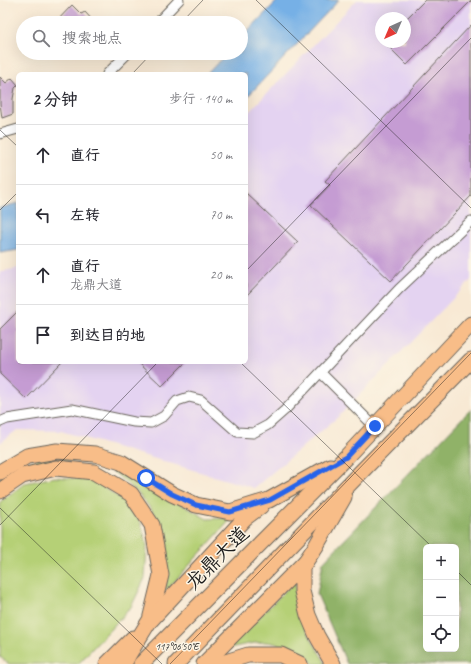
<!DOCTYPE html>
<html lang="zh">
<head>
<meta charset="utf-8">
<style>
  :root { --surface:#fff; --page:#f2f2f3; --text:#2b2b33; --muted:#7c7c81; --line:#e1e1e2 }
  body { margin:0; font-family:Caveat,"LXGW WenKai TC",sans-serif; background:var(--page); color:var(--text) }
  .controls { position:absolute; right:12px; bottom:12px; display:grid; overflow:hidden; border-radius:6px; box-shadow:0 4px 16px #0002 }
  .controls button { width:36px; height:36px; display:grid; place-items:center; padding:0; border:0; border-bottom:1px solid var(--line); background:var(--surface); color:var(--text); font:20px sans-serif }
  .compass { position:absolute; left:375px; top:12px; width:36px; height:36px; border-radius:50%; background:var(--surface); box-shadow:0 4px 16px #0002; rotate:224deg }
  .stop { position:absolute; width:12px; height:12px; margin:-9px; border:3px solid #2563eb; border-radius:50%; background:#fff }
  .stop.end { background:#2563eb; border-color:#fff; box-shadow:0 1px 4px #0008 }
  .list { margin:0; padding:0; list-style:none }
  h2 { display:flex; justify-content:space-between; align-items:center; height:52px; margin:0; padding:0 16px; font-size:17px }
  h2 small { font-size:13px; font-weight:400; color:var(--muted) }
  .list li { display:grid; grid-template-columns:26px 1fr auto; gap:12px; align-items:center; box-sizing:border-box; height:60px; padding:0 16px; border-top:1px solid var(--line) }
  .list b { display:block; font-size:15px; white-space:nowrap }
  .list p { margin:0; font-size:13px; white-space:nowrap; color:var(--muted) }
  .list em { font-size:13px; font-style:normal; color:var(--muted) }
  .icon { flex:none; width:22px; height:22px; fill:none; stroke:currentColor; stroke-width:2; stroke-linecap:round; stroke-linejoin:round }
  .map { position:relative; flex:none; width:471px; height:664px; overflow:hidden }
  .search { position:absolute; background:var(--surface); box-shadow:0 4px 16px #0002; left:16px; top:16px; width:232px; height:44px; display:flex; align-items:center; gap:10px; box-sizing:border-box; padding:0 14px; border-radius:22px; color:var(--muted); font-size:15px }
  .panel { position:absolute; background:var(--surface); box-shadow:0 4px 16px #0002; left:16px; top:72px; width:232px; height:292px; border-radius:6px }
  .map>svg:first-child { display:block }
  .built { fill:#e4d3f1; fill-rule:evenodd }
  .green { fill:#b5d076; stroke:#687649 }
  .forest { fill:#90b267; stroke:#566742; fill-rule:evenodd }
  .water { fill:#76b0e6; stroke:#496681 }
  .building { fill:#c59cd3 }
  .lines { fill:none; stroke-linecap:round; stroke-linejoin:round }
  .street-casing { stroke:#69645c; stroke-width:11 }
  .primary-casing { stroke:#69645c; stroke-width:17 }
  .street { stroke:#fff; stroke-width:9 }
  .primary { stroke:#f8bd88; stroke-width:15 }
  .route { stroke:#2563eb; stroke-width:5 }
  .ticks { fill:none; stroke:#1c1c1c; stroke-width:1; stroke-opacity:0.45 }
  .labels { text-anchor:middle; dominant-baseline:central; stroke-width:3; stroke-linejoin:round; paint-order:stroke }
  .street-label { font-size:20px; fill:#1c1c1c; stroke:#fcf5e5 }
  .ticks-label { font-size:10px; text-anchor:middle; fill:#1c1c1c; stroke:#fcf5e5; stroke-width:3; stroke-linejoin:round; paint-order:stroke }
</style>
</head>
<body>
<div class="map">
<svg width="471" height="664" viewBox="0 0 471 664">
  <rect width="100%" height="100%" fill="#fcf5e5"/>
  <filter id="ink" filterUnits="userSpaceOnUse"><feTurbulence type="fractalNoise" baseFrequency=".025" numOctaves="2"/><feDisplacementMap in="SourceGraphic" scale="8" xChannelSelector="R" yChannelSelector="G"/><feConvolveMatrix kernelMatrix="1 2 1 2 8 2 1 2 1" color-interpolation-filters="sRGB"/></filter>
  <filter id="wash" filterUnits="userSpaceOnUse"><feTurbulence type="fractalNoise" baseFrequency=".012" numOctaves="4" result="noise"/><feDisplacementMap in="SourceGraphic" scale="16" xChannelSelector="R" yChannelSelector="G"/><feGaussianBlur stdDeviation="0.9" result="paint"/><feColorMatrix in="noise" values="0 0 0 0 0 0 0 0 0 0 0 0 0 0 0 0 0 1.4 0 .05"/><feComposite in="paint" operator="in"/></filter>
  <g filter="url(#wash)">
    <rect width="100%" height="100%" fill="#f8e9d4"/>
    <path class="built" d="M357,0h114v280l-132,136 -85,72 -193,-57 -44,-1 -17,13v-171l18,-4v94h228v-247zM381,18h24v24h-24z"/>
    <g class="green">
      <polygon points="41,458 95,458 118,467 207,519 232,518 166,591 166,566 167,545 161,527 151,509 137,492 112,471 89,462 57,460 35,466 0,485 0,478 20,465"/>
      <polygon points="55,477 93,480 126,502 140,520 147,545 145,578 131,607 78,664 9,664 0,657 0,502 25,483"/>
      <path d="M295,581l1,11 9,36 21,36h-12c-11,-10 -36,-23 -51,-22 -12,1 -23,4 -35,6z"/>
    </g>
    <path class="forest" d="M471,409v255h-124l-30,-70 6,-32zM426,547h30v102h-30z"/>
    <g class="water">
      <polygon points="278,0 339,0 246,98 246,74 207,74 227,53 241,53 241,38"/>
      <polygon points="18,203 18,250 0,253 0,208"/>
    </g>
    <g id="blocks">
      <g class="building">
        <polygon points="425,0 471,0 471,1 407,65 384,42 405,42 405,20"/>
        <polygon points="72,5 81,14 85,12 95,23 55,23"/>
        <polygon points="471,25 471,196 391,281 311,205 330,185 325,181"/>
        <polygon points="0,77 6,83 12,78 18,85 15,88 13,99 13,114 2,118 0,104"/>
        <polygon points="246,193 298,242 246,296"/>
        <polygon points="18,311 18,362 62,362 26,399 0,374 0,329"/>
        <polygon points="137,362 186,362 162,386"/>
      </g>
    </g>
  </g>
  <g filter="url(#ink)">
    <use href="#blocks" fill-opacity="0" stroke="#69645c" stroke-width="1"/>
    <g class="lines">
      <g class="street-casing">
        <g id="street">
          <polyline points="157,23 179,0"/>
          <polyline points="107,74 128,53"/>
          <polyline points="0,134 18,129"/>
          <polyline points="321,373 375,427"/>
          <polyline points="0,422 7,419 72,409 134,422 151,423 164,416 177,401 189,397 201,400 237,432 253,433 268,425 285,410 399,289 471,221"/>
        </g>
      </g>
      <g class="primary-casing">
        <g id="primary">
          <polyline points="0,472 27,456 57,451 95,454 121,462 172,494 196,505 230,512 269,500 330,466"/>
          <polyline points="0,491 22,476 56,468 94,472 131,494 152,525 161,575 150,620 129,654 124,664"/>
          <polyline points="151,620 245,518 261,506"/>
          <polyline points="107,664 133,638"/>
          <polyline points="141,664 346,457 471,324"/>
          <polyline points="176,664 360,473 471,360"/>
          <polyline points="204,664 306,561"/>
          <polyline points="219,664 248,655 281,655 300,664"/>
          <polyline points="333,664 317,636 308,615 302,591 302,567 316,546 344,497"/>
        </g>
      </g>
      <use href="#street" class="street"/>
      <use href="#primary" class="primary"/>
    </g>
  </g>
  <g class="lines" filter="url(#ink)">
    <polyline class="route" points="146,478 172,494 196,505 230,512 270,500 346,457 375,426"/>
  </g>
  <path class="ticks" d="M256,0l215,208M181,23l22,-23M132,74l20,-21M0,130l18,17M0,210l18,-18M246,271l225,-233M240,362l192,185M0,508l162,156M0,525l158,-163M456,570l15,15M170,664l301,-311"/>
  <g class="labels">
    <g class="street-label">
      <text transform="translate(217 558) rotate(-45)">龙鼎大道</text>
    </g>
  </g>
  <g class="ticks-label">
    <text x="177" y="650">117°06'50"E</text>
  </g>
</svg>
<div class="controls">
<button>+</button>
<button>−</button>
<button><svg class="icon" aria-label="locate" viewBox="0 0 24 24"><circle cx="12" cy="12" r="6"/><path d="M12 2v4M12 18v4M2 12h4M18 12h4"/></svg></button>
</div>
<svg class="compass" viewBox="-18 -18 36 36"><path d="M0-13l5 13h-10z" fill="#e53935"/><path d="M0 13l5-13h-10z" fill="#7c7c81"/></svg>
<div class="stop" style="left:146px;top:478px"></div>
<div class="stop end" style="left:375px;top:426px"></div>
<div class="search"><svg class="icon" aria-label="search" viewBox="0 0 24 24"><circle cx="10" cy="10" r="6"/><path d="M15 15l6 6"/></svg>搜索地点</div>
<section class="panel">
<h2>2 分钟<small>步行 · 140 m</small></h2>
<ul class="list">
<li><svg class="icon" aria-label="ahead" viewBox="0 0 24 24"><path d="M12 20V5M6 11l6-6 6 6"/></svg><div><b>直行</b></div><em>50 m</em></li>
<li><svg class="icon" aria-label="left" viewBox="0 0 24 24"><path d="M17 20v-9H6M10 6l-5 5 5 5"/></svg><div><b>左转</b></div><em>70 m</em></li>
<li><svg class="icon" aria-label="ahead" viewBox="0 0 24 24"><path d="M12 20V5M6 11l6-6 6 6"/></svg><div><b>直行</b><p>龙鼎大道</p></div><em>20 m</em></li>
<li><svg class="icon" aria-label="arrive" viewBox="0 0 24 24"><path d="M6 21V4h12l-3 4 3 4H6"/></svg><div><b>到达目的地</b></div></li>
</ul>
</section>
</div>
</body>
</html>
